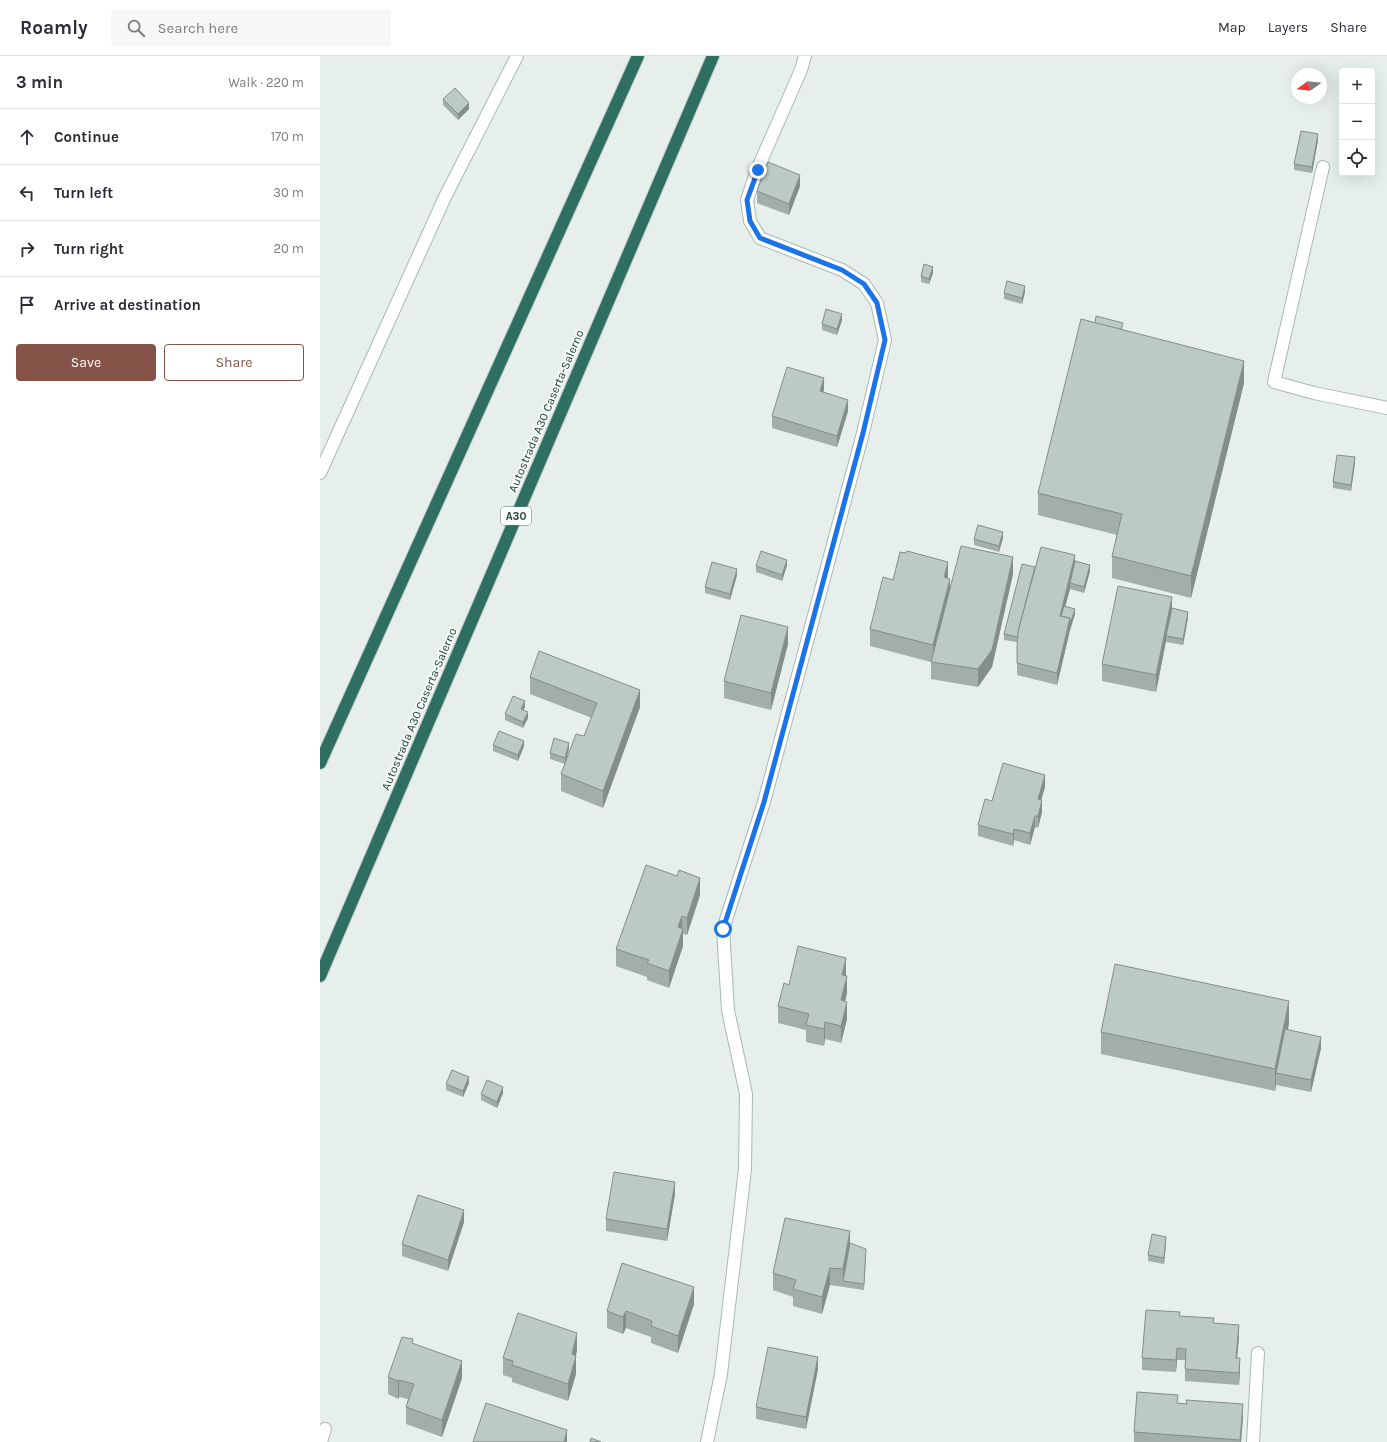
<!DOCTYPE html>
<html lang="en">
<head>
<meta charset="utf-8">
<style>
  :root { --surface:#fff; --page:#f7f7f7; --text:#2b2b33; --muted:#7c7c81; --line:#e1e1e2; --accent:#855347 }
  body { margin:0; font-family:Karla,sans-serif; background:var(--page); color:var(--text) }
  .controls { position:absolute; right:12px; top:12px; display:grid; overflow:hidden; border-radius:4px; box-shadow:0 4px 16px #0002 }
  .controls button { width:36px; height:36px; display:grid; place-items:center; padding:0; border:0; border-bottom:1px solid var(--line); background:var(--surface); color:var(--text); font:20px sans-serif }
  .compass { position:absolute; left:971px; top:12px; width:36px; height:36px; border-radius:50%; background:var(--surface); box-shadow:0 4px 16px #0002; rotate:255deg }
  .stop { position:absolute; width:12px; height:12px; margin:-9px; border:3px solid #1a73e8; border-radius:50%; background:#fff }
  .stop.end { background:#1a73e8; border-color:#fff; box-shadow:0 1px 4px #0008 }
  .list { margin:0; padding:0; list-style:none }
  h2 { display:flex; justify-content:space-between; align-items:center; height:52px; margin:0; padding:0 16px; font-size:17px }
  h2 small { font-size:13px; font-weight:400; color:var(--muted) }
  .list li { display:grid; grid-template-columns:26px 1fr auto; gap:12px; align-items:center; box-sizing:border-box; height:56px; padding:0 16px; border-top:1px solid var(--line) }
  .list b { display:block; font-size:15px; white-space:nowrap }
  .list em { font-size:13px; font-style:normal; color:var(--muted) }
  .actions { display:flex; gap:8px; padding:12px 16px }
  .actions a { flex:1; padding:9px 0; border:1px solid var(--accent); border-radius:4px; text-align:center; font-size:14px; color:var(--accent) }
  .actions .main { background:var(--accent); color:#fff }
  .icon { flex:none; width:22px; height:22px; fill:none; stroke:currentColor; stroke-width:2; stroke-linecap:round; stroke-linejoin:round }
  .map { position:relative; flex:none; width:1067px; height:1386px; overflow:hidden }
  header { display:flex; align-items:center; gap:24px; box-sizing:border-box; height:56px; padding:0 20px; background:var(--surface); border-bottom:1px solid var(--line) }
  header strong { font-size:19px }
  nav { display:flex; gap:22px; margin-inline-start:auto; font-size:14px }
  .search { width:280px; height:36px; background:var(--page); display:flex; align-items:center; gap:10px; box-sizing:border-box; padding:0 14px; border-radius:4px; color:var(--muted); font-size:15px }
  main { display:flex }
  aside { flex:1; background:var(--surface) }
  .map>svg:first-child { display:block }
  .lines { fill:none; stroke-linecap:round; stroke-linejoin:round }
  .minor-casing { stroke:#a8b8b2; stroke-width:14 }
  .highway-casing { stroke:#c2cac8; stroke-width:14 }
  .minor { stroke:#fff; stroke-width:12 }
  .highway { stroke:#2f6f62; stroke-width:12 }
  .wall { fill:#a1aea9 }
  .shaded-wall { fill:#838d89 }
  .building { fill:#bbcac4; stroke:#838d89 }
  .route { stroke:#1a73e8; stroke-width:5 }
  .labels { text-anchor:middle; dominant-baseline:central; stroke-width:3.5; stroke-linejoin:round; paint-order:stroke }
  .shield { fill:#f7fbf9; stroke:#637a73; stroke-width:1 }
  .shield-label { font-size:11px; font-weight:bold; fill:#24423a }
  .street-label { font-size:12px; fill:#24423a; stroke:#f7fbf9 }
</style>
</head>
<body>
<header>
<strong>Roamly</strong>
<div class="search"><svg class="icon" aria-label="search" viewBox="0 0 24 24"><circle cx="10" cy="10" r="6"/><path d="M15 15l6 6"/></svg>Search here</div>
<nav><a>Map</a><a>Layers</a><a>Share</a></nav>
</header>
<main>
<aside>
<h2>3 min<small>Walk · 220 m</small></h2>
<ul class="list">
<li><svg class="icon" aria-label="ahead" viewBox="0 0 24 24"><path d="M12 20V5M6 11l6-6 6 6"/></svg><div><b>Continue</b></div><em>170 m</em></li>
<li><svg class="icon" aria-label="left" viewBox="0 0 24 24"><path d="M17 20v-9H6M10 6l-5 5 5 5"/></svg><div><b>Turn left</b></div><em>30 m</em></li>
<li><svg class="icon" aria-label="right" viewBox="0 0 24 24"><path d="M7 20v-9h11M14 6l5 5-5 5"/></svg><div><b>Turn right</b></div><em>20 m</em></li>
<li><svg class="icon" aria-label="arrive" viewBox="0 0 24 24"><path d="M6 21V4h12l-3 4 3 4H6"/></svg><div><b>Arrive at destination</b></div></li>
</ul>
<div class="actions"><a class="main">Save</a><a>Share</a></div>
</aside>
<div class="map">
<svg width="1067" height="1386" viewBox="0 0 1067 1386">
  <rect width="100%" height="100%" fill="#e6efeb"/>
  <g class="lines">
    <g class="minor-casing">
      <g id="minor">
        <polyline points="1003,111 954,326 994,337 1067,352"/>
        <polyline points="0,417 125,141 197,0"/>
        <polyline points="1,1386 5,1373"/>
        <polyline points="387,1386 401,1318 425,1113 426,1038 408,954 403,873 444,746 543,377 565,284 557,247 544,228 522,214 440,182 430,165 427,144 437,114 481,14 485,0"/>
        <polyline points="933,1386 938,1297"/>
      </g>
    </g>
    <g class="highway-casing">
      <g id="highway">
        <polyline points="0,707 318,0"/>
        <polyline points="0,920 393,0"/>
      </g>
    </g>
    <use href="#minor" class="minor"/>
    <use href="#highway" class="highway"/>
  </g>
  <g class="wall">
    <polygon points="123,43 149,53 138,64 123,49"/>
    <polygon points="998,84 992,117 974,114 974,108"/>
    <polygon points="480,130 469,159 437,147 437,135"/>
    <polygon points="613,217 609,228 601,226 601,220"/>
    <polygon points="705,236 702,248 684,243 684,237"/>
    <polygon points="522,264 517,279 502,274 502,268"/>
    <polygon points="775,267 803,273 802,274 924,327 871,542 792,522 792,500 797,479 718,459 718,437"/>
    <polygon points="504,334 503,336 528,355 517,391 452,372 452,360"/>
    <polygon points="1035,407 1031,435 1013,432 1013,426"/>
    <polygon points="683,482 679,496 654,489 654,483"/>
    <polygon points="467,509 462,525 436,516 436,510"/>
    <polygon points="715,511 770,515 764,537 750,533 745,550 755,558 750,574 737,629 697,619 697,586 684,584 684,578"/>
    <polygon points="693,518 672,611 658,631 611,623 611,606 550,590 550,573 573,524 628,522 630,532"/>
    <polygon points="417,519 410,544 385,537 385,531"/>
    <polygon points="852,552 868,562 863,589 846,586 846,585 836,636 782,625 782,608"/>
    <polygon points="468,588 451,654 404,642 404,625"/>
    <polygon points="210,621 320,651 283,752 241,735 241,718 264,680 272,662 210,638"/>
    <polygon points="205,651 203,654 208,662 203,672 185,664 185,658"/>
    <polygon points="173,689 204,690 198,705 173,695"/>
    <polygon points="249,693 245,708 230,703 230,697"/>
    <polygon points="725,731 721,744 722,756 718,772 715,771 710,789 694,784 693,790 658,780 658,769 672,745"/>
    <polygon points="380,839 367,879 363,878 363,890 349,932 327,924 327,921 296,910 296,893"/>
    <polygon points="526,919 527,937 525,945 527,963 521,987 505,983 504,990 486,986 486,974 458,967 458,950 469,929"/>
    <polygon points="969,967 968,974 1001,992 991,1036 956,1029 955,1035 781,998 781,976"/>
    <polygon points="149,1027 143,1041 126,1034 126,1028"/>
    <polygon points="183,1037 177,1052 161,1044 161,1038"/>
    <polygon points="355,1138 347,1185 286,1175 286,1163"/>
    <polygon points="144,1166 128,1215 82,1200 82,1188"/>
    <polygon points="530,1187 546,1199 544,1234 510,1229 502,1258 473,1250 473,1241 453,1234 453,1217"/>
    <polygon points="846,1187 844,1208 828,1205 828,1199"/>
    <polygon points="374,1248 358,1297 331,1287 331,1281 306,1272 303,1278 287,1272 287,1255"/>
    <polygon points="860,1260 894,1267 919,1281 917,1302 920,1314 919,1329 865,1325 865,1304 857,1304 856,1316 822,1314 822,1302"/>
    <polygon points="93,1287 142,1322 122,1381 86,1368 86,1351 88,1343 79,1341 78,1343 68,1338 68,1321"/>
    <polygon points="257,1294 256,1300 256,1318 248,1345 192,1326 192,1322 183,1319 183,1302"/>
    <polygon points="498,1313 486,1373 436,1363 436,1351"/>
    <polygon points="858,1347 923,1360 921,1386 814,1386 814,1376"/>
  </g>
  <g class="shaded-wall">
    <polygon points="149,47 149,53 138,64 138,58"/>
    <polygon points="998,78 998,84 992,117 992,111"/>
    <polygon points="480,119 480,130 469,159 469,148"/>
    <polygon points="613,211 613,217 609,228 609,223"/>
    <polygon points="705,230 705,236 702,248 702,242"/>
    <polygon points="522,258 522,264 517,279 517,273"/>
    <polygon points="924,305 924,327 871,542 871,520"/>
    <polygon points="504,322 504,334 500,347 500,335"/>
    <polygon points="528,344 528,355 517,391 517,380"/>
    <polygon points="1035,401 1035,407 1031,435 1031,429"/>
    <polygon points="683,476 683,482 679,496 679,490"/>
    <polygon points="755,499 755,511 750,527 750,533 741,566 740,560"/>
    <polygon points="693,501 693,518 672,611 658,631 658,613"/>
    <polygon points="467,504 467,509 462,525 462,519"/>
    <polygon points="628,506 628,523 624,521"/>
    <polygon points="770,509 770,515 764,537 764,531"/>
    <polygon points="417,513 417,519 410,544 410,538"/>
    <polygon points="630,523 630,540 613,606 613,589"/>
    <polygon points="852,541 852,558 846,580 846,585 836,636 836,619"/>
    <polygon points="755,553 755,558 750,574 737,629 737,617 750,562"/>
    <polygon points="868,556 868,562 863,589 863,583"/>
    <polygon points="468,571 468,588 451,654 451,637"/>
    <polygon points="320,634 320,651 283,752 283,735"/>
    <polygon points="205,645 205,651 201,659 201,653"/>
    <polygon points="208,656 208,662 203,672 203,666"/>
    <polygon points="204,685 204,690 198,705 198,699"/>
    <polygon points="249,687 249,693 245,708 245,702"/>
    <polygon points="725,719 725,731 718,755 718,743"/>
    <polygon points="722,744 722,756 718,772 718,760"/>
    <polygon points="715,760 715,771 710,789 710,777"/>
    <polygon points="694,773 694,784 693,790 693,778"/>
    <polygon points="380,822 380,839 367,879 367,862"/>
    <polygon points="362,860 362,877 358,871"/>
    <polygon points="363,873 363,890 349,932 349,915"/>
    <polygon points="526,902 526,919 522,936 522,919"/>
    <polygon points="527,920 527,937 521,962 521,944"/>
    <polygon points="969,945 969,967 959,1018 956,1017 956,1029 955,1035 955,1013"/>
    <polygon points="527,946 527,963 521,987 521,970"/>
    <polygon points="505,966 505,983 504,990 504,973"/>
    <polygon points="1001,981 1001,992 991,1036 991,1024"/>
    <polygon points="149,1021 149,1027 143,1041 143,1035"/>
    <polygon points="183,1031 183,1037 177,1052 177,1046"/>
    <polygon points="355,1126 355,1138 347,1185 347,1173"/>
    <polygon points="144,1154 144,1166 128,1215 128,1204"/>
    <polygon points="530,1175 530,1193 523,1225 523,1213"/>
    <polygon points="846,1181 846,1187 844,1208 844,1202"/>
    <polygon points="510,1212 510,1229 502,1258 502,1241"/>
    <polygon points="374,1231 374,1248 358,1297 358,1280"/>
    <polygon points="306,1255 306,1272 303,1278 303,1261"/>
    <polygon points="919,1269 919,1281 916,1314 916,1302"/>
    <polygon points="257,1277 257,1294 252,1315 256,1300 256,1318 248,1345 248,1328 252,1298"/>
    <polygon points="857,1292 857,1304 856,1316 856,1304"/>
    <polygon points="498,1301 498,1313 486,1373 486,1361"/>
    <polygon points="920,1302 920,1314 919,1329 919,1317"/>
    <polygon points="142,1305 142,1322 122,1381 122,1364"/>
    <polygon points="79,1324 79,1341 78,1343 78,1325"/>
    <polygon points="923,1348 923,1360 921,1386 920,1386"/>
    <polygon points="247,1374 247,1386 244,1386"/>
  </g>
  <g class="building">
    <polygon points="135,32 149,47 138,58 123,43"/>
    <polygon points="981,75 998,78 992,111 974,108"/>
    <polygon points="448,106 480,119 469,148 437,135"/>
    <polygon points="604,208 613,211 609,223 601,220"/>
    <polygon points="687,225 705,230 702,242 684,237"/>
    <polygon points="506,253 522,258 517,273 502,268"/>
    <polygon points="776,260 803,267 801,274 775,267"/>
    <polygon points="761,263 924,305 871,520 792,500 802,458 718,437"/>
    <polygon points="467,311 504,322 500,335 528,344 517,380 452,360"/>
    <polygon points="1017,399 1035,401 1031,429 1013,426"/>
    <polygon points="658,469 683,476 679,490 654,483"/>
    <polygon points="641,490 693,501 672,594 658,613 611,606"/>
    <polygon points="721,491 755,499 740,560 750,562 737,617 697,607 697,591 698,575"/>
    <polygon points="441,495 467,504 462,519 436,510"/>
    <polygon points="587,495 628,506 624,521 630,523 613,589 550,573 563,521 573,524 580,496 586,497"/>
    <polygon points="755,505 770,509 764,531 750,527"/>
    <polygon points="392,506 417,513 410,538 385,531"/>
    <polygon points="702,508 715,511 698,575 698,581 684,578"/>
    <polygon points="798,530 852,541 836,619 782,608"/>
    <polygon points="744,550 755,553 750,568 750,562 741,560"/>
    <polygon points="852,552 868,556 863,583 846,580"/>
    <polygon points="421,559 468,571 451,637 404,625"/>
    <polygon points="219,595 320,634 283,735 241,718 256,678 264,680 277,647 210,621"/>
    <polygon points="193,640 205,645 201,653 208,656 203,666 185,658"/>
    <polygon points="179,675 204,685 198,699 173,689"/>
    <polygon points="234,682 249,687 245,702 230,697"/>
    <polygon points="683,707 725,719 718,743 722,744 718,760 715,760 710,777 694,773 693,778 658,769 665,743 672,745"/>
    <polygon points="326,809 357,820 359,814 380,822 367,862 362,860 358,871 363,873 349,915 327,907 329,904 296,893"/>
    <polygon points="478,890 526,902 522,919 527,920 521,944 527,946 521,970 505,966 504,973 486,969 489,958 458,950 464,927 469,929"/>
    <polygon points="795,908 969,945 955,1013 781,976"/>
    <polygon points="965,973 1001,981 991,1024 956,1017"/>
    <polygon points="132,1014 149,1021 143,1035 126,1028"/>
    <polygon points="167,1024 183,1031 177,1046 161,1038"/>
    <polygon points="294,1116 355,1126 347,1173 286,1163"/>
    <polygon points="98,1139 144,1154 128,1204 82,1188"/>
    <polygon points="465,1162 530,1175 523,1213 510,1212 502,1241 473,1233 476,1224 453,1217"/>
    <polygon points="832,1178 846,1181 844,1202 828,1199"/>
    <polygon points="530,1187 546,1193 544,1228 523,1225"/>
    <polygon points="302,1207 374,1231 358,1280 331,1270 332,1265 306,1255 303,1261 287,1255"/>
    <polygon points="826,1254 860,1256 859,1260 894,1262 893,1267 919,1269 916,1302 920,1302 919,1317 865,1313 866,1293 857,1292 856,1304 822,1302"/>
    <polygon points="198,1257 257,1277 252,1298 256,1300 248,1328 192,1309 193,1305 183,1302"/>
    <polygon points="82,1281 93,1283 92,1287 142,1305 122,1364 86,1351 94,1328 79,1324 78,1325 68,1321"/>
    <polygon points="448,1291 498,1301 486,1361 436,1351"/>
    <polygon points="817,1336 858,1339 857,1347 867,1348 866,1344 923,1348 920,1384 814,1376"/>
    <polygon points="166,1347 247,1374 244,1386 153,1386"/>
    <polygon points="271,1382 281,1386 270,1386"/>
  </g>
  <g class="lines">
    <polyline class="route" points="403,873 444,746 543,377 565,284 557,247 544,228 522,214 440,182 430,165 427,144 438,114"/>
  </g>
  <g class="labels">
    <rect class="shield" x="181" y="451" width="30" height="18" rx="3"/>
    <g class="shield-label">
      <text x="196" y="460">A30</text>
    </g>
    <g class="street-label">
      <text transform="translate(226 355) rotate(-67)">Autostrada A30 Caserta-Salerno</text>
      <text transform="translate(99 653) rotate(-67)">Autostrada A30 Caserta-Salerno</text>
    </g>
  </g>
</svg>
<div class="controls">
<button>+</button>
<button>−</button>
<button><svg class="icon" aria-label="locate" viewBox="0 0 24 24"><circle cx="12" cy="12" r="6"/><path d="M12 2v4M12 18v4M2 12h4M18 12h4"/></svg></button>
</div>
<svg class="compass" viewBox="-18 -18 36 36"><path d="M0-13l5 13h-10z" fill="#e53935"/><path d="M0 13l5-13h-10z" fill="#7c7c81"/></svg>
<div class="stop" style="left:403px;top:873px"></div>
<div class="stop end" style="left:438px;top:114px"></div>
</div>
</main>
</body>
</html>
